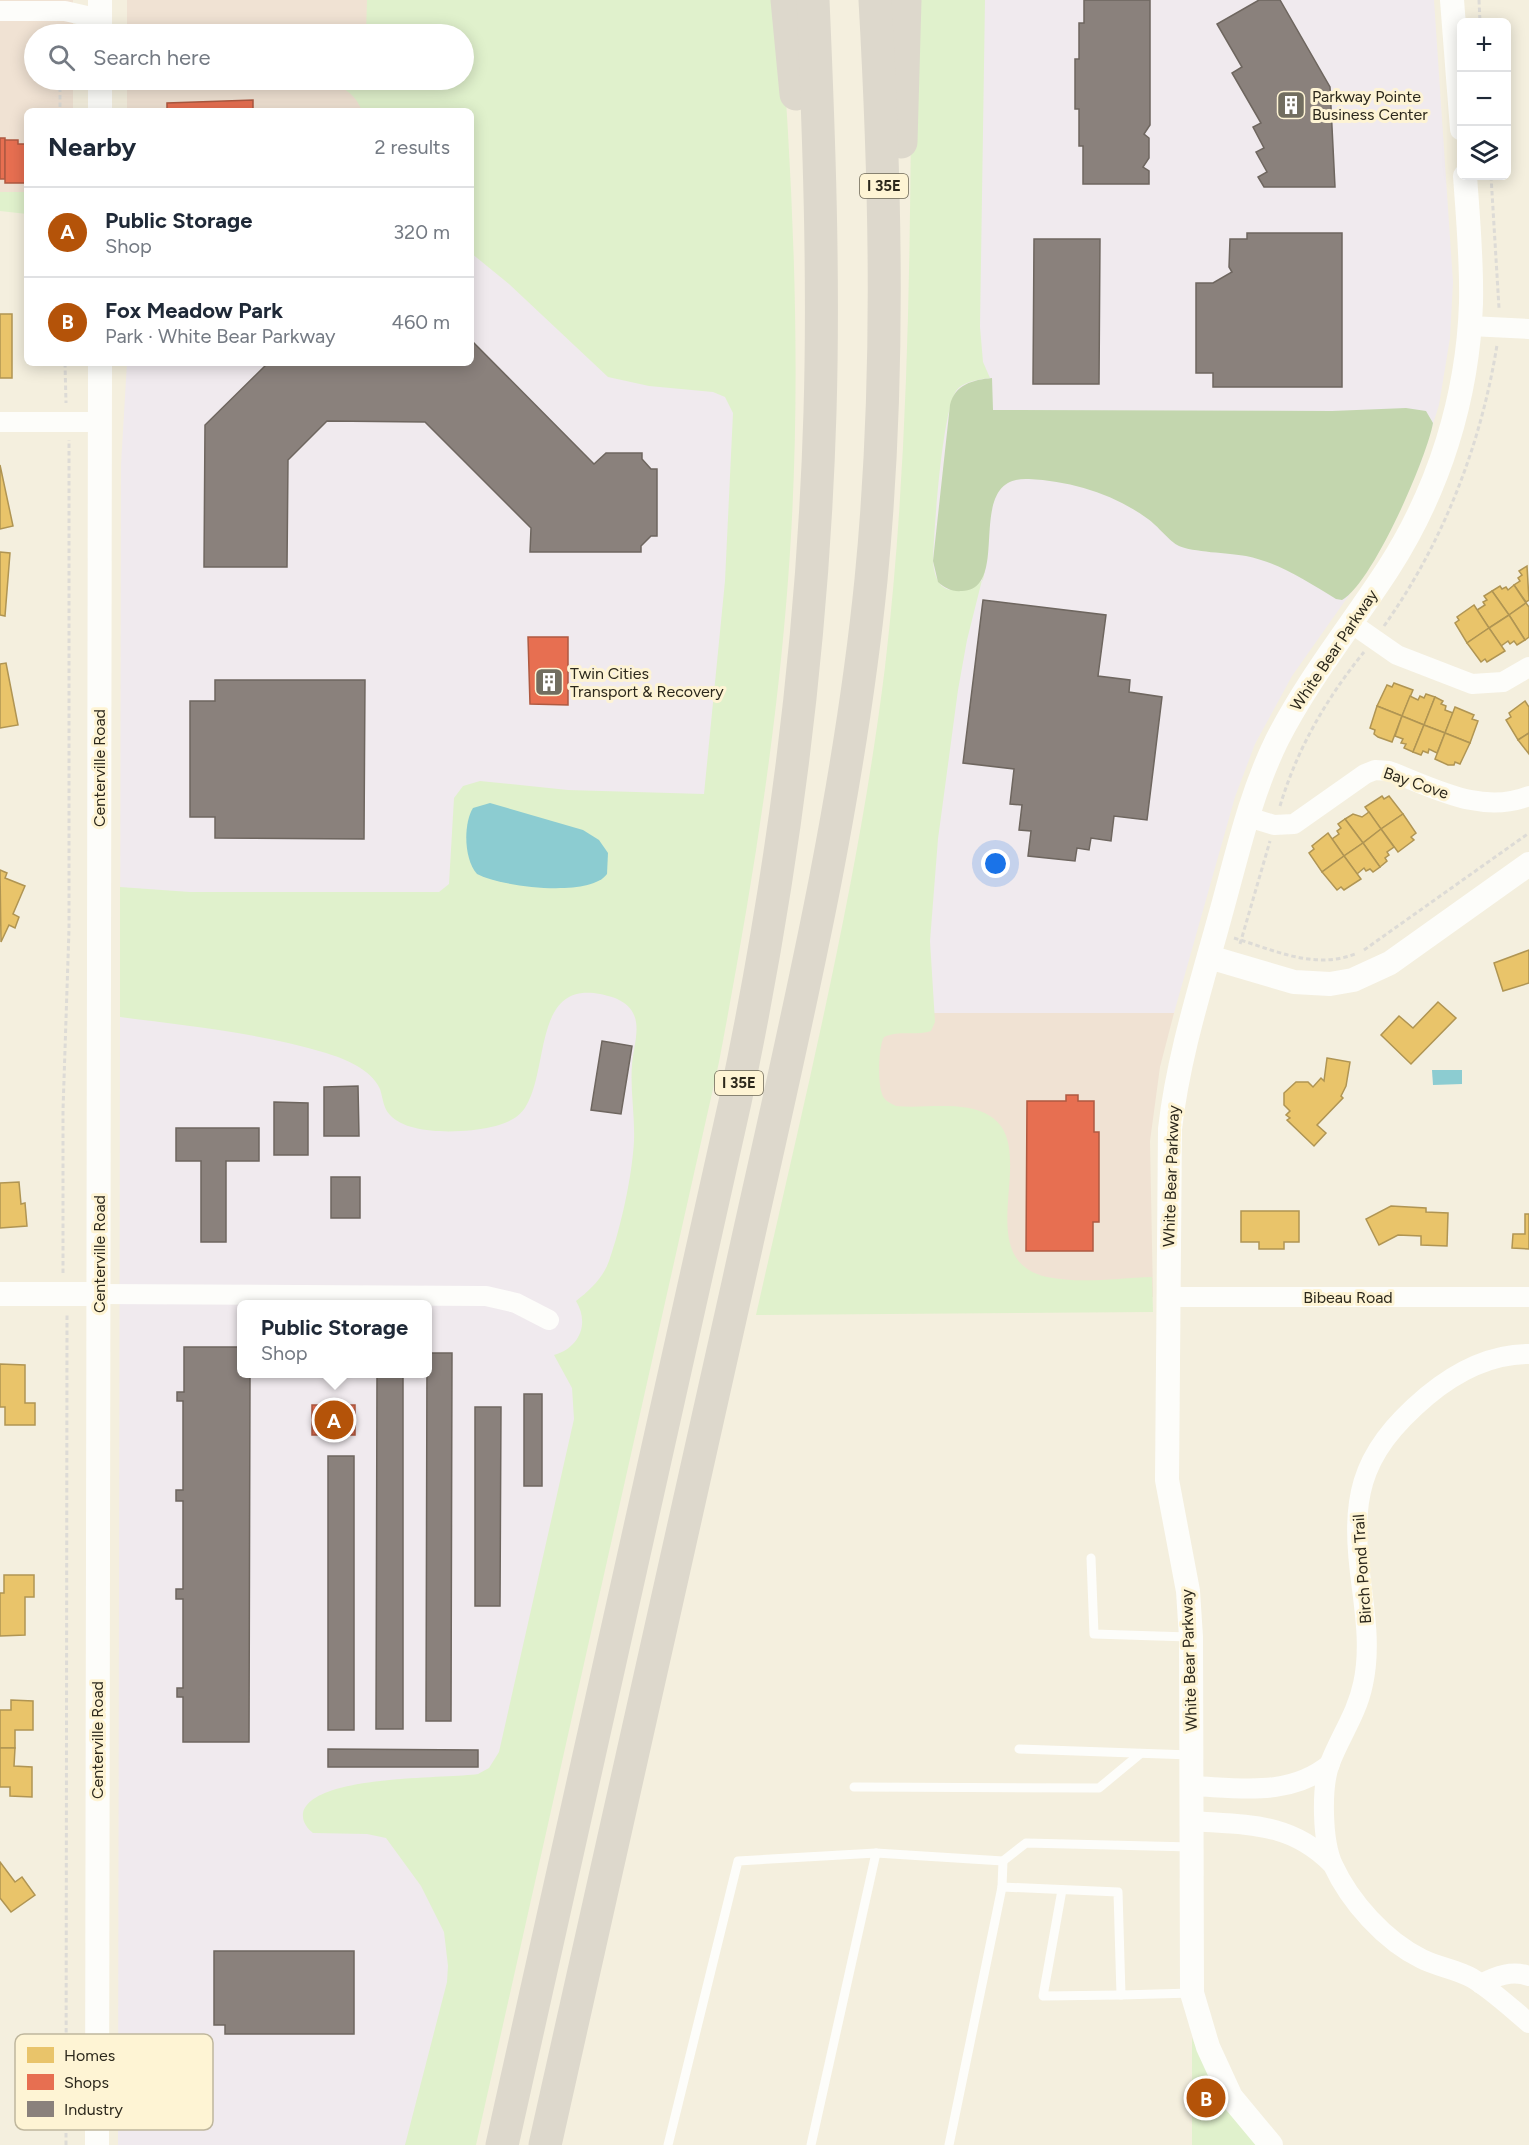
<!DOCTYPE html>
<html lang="en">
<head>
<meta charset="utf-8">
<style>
  :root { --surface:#fff; --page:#f6f6f7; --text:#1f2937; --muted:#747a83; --line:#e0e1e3; --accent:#b45309 }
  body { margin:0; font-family:Figtree,sans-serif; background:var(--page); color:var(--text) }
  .controls { position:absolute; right:18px; top:18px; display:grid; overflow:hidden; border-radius:9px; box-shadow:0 3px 15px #0003 }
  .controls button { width:54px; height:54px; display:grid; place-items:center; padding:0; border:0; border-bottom:2px solid var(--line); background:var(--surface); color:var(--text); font:30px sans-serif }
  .you { position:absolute; left:996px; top:864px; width:21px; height:21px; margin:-15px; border:4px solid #fff; border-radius:50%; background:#1a73e8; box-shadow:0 0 0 9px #1a73e833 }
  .badge { display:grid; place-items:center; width:39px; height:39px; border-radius:50%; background:var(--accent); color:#fff; font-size:20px; font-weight:700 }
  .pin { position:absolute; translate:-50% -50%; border:3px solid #fff; box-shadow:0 2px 6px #0006 }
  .popup { position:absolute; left:237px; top:1300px; width:195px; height:78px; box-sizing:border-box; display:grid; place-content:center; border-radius:9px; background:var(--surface); filter:drop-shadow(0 2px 4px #0005); font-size:20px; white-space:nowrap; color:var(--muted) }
  .popup b { font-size:22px; color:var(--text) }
  .popup::after { content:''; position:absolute; left:50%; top:100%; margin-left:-12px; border:12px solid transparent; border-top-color:var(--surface) }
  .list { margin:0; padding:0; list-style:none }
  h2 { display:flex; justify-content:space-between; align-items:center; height:78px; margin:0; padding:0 24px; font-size:26px }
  h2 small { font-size:20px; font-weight:400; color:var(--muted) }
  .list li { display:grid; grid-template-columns:39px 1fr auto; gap:18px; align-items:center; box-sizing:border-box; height:90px; padding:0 24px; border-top:2px solid var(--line) }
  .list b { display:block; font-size:22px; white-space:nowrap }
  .list p { margin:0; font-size:20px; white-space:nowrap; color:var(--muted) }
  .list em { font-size:20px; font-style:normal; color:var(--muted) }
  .icon { flex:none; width:33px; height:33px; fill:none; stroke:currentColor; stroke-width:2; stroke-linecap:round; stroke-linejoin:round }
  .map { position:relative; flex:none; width:1529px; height:2145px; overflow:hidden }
  .search { position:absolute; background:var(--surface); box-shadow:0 3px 15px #0003; left:24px; top:24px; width:450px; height:66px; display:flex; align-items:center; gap:15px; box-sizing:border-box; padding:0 21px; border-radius:33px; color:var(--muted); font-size:22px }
  .panel { position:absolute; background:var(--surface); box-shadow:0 3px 15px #0003; left:24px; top:108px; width:450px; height:258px; border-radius:9px }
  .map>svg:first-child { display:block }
  .commercial { fill:#f0e2d3 }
  .industrial { fill:#f0eaee; fill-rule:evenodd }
  .green { fill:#e0f1cc }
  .forest { fill:#c3d6ae }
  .water { fill:#8cccd1 }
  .homes { fill:#e9c46a; stroke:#b09553; stroke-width:1.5 }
  .shops { fill:#e76f51; stroke:#af5a41; stroke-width:1.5 }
  .industry { fill:#8a817c; stroke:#6e665f; stroke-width:1.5 }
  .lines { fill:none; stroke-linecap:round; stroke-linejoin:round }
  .path { stroke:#dddbd6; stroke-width:3; stroke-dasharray:4.5 3; stroke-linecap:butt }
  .service { stroke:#fdfdfa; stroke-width:9 }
  .minor { stroke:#fdfdfa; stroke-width:20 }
  .tertiary { stroke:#fdfdfa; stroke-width:24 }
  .motorway { stroke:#ddd8cc; stroke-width:33 }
  .labels { text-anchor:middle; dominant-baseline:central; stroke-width:6; stroke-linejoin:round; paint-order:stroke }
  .shield { fill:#fef4d4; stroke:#6b6553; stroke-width:1.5 }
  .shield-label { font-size:15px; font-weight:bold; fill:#2c281c }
  .poi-label { font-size:16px; fill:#2c281c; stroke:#fef4d4; text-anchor:start }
  .street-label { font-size:16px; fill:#2c281c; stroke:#fef4d4 }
  .key { fill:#fef4d4; stroke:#bfb79d; stroke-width:1.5 }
  .key-label { font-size:16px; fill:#2c281c }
</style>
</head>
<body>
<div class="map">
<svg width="1529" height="2145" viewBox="0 0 1529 2145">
  <rect width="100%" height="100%" fill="#f4efde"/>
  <g class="commercial">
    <polygon points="0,0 73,0 73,34 34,34 34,80 73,80 73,111 27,111 27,195 0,195"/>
    <polygon points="127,0 731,0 471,111 127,111 127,80 464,80 464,34 127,34"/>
    <polygon points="847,1013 1174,1013 1160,1067 1150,1141 1153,1297 784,1297"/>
  </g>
  <g class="industrial">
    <polygon points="966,0 1434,0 1453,282 1450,338 1439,405 1421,462 1392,527 1364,574 1292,676 1255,744 1235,797 1174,1013 847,1013"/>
    <path d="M750,174l3,439 -307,1532h-328l3,-1681 6,-101h344v-188zM241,1304h186v70h-186z"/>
  </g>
  <g class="green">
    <path d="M367,0h412c14,183 23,368 11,552 -11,172 -39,341 -71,510l-243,1083h-71l42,-163 1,-16 -4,-34 -23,-46 -35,-48 -19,-4 -54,-1c-6,-5 -11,-11 -10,-20 9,-39 144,-34 175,-39l11,-6 10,-16 75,-333 -2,-31 -18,-33c25,-7 36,-31 22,-54 14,-11 27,-23 33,-40 12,-34 23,-84 25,-120 1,-26 -4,-51 -2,-76 1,-16 9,-38 1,-52 -3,-7 -11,-12 -18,-15 -84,-29 -64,67 -89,108 -7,13 -22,18 -35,21 -26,6 -82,9 -101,-12 -7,-7 -7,-17 -10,-26 -9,-20 -35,-30 -54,-36 -66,-20 -137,-27 -206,-36v-130l70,5h249l10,-8 5,-86 9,-12 17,-5 88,9 136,4 21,-213 8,-168 -8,-16 -12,-5 -64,-6 -41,-9 -99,-93 -38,-31v-142h-109c-11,-30 -43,-31 -71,-31h173v-46h-98z"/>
    <path d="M912,0h73l-5,327 3,35 7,16c-10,1 -28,4 -34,13 -14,23 -22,138 -23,170 3,37 24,33 50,19l3,-16 -19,76 -9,50 -20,149 -8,102 5,81 -4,9c-15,5 -32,-1 -47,6 -6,10 -7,52 0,61 3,4 8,6 12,8 29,3 68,-6 94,10 52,32 -23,143 57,161 33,7 72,1 105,0l1,35 -397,3c48,-214 102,-429 129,-648 26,-222 25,-444 27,-667z"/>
    <polygon points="0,192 27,192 27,214 0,211"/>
    <polygon points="1192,2038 1214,2087 1257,2145 1192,2145"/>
  </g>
  <path class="forest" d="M992,378l1,32 339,1 74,-3 20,3 7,12c-6,35 -61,161 -91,177l-6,-1c-30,-18 -56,-36 -90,-43 -17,-3 -54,-4 -67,-10 -9,-4 -22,-21 -31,-27 -34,-25 -77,-38 -119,-40 -68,-4 -15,110 -67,112 -10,1 -17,-3 -24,-9l-5,-21 17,-156c5,-21 23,-25 42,-27z"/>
  <g class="water">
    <path d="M490,803l93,27 16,10 9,13 -1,21c-17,24 -106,13 -130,0 -13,-14 -14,-50 -4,-66z"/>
    <polygon points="1432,1070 1462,1070 1462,1084 1433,1085"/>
  </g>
  <g class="homes">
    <rect x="0" y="314" width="12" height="64"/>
    <polygon points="0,465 13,526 0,529"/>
    <polygon points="0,552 10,553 5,616 0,615"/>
    <polygon points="1527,566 1529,600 1526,602 1514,585 1520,581 1518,578 1522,575 1519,571"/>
    <polygon points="1514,585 1526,603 1509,615 1492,591 1500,586 1502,589 1506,587 1508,590"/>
    <polygon points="1492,591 1509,615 1489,628 1477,610 1485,605 1483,602 1487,600 1484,596"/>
    <polygon points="1526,603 1529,607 1529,637 1525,640 1509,615"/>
    <polygon points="1474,605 1489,628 1467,643 1455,623 1459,620 1457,617"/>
    <polygon points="1509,615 1525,640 1517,645 1514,641 1510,644 1508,641 1501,646 1489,628"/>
    <polygon points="1489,628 1505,651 1487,662 1485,659 1481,662 1467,643"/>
    <polygon points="6,663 18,725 0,728 0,664"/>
    <polygon points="1394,683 1413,690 1402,716 1377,706 1387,685 1392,687"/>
    <polygon points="1426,694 1435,697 1424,725 1402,716 1410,696 1418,700 1420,696 1424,698"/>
    <polygon points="1435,697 1443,701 1441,704 1446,706 1445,710 1453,713 1445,733 1424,725"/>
    <polygon points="1525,701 1529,707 1529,733 1518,740 1506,720 1511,717 1509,713"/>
    <polygon points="1377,706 1402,716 1392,742 1378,737 1374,734 1375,730 1370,728"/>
    <polygon points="1455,707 1474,715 1472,719 1478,721 1470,743 1445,733"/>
    <polygon points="1402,716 1424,725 1413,752 1404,748 1406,744 1401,743 1403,739 1395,736"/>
    <polygon points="1424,725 1445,733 1437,753 1429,749 1428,753 1423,751 1421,755 1413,752"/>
    <polygon points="1445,733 1470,743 1460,764 1455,762 1454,765 1448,765 1435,759"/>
    <polygon points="1529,733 1529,754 1518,740"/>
    <polygon points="1382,796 1384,799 1389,796 1403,814 1381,829 1365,807"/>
    <polygon points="1369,812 1381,829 1363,843 1345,819 1353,814 1362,817"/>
    <polygon points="1403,814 1416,833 1411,837 1414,840 1398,852 1381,829"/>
    <polygon points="1345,819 1363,843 1344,856 1332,839 1339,834 1337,831 1341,828 1338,824"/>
    <polygon points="1381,829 1394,847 1387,852 1389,855 1385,858 1387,861 1380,867 1363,843"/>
    <polygon points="1328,833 1344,856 1322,872 1309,853 1314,849 1312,846"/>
    <polygon points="1363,843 1380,867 1373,872 1370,869 1366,871 1364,868 1357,874 1344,856"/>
    <polygon points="1344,856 1361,879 1344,890 1341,887 1337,890 1322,872"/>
    <polygon points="0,870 7,873 5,878 25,886 13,914 19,917 15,928 9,925 1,942"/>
    <polygon points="1529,950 1529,983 1503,991 1494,963"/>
    <polygon points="1438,1002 1456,1018 1411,1064 1381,1035 1399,1016 1413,1028"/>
    <polygon points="1327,1058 1350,1062 1346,1086 1341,1096 1343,1098 1317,1125 1326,1133 1314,1146 1287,1120 1290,1118 1286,1115 1290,1111 1284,1105 1284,1093 1296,1082 1308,1082 1313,1087 1321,1078 1324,1081"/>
    <polygon points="19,1182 21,1204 25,1203 27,1226 0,1228 0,1183"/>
    <polygon points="1391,1206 1426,1208 1426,1212 1448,1213 1447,1246 1421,1245 1421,1236 1398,1235 1379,1245 1366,1219"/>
    <polygon points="1241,1211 1299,1211 1299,1242 1284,1242 1284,1249 1259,1249 1259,1242 1241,1242"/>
    <polygon points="1525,1214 1529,1214 1529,1249 1512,1248 1513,1234 1525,1234"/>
    <polygon points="0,1364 25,1365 25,1403 35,1403 35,1425 5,1425 5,1407 0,1407"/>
    <polygon points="4,1575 34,1575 34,1597 25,1597 25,1635 0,1636 0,1593 4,1593"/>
    <polygon points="11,1700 33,1701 33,1730 15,1730 15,1748 0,1748 0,1710 11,1710"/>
    <polygon points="0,1748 15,1748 14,1766 32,1767 32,1797 10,1796 10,1787 0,1787"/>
    <polygon points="0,1862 15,1882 22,1877 35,1895 11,1912 0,1898"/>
  </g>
  <g class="shops">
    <polygon points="253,100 253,111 167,111 167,103"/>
    <rect x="0" y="138" width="5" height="41"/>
    <polygon points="5,140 18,140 18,144 27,144 27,183 5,183"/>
    <polygon points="528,637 568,637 568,705 530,704"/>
    <polygon points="1066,1095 1078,1095 1078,1101 1094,1101 1094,1132 1099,1132 1099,1222 1093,1222 1093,1251 1026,1251 1027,1101 1066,1101"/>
    <rect x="312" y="1405" width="43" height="30"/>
  </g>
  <g class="industry">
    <polygon points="1084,0 1150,0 1150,125 1144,134 1149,138 1149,158 1143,167 1149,171 1149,184 1083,184 1083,146 1079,146 1079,109 1075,109 1075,59 1079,59 1079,23 1084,23"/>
    <polygon points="1259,0 1280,0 1330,87 1335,187 1264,187 1258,177 1267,172 1256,152 1264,148 1253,127 1261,123 1232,73 1242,67 1217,24"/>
    <polygon points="1247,233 1342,233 1342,387 1213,387 1213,373 1196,373 1196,283 1213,283 1232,272 1229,267 1230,239 1247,239"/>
    <polygon points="1034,239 1100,239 1099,384 1033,384"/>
    <polygon points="471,340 594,464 606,453 642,453 642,459 651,469 657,469 657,536 651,536 641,546 641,552 530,552 531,528 425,422 327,421 288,460 287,567 204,567 205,425 268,363 471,363"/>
    <polygon points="983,600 1106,615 1098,676 1130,680 1129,692 1162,697 1147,820 1114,816 1111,841 1091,838 1089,850 1077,848 1075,861 1028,856 1031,831 1019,830 1022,805 1010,804 1014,769 963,763"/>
    <polygon points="215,680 365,680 364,839 215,838 215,817 190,817 190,701 215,701"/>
    <polygon points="602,1041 632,1046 621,1114 591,1110"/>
    <polygon points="358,1086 359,1136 324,1136 324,1087"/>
    <polygon points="274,1102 308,1103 308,1155 274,1155"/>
    <polygon points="176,1128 259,1128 259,1161 226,1161 226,1242 201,1242 201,1161 176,1161"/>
    <rect x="331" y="1177" width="29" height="41"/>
    <polygon points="184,1347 241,1347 241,1374 250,1374 249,1742 183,1742 183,1697 177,1697 177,1688 183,1688 183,1599 176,1599 176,1589 183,1589 183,1501 176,1501 176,1490 183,1490 183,1401 177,1401 177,1392 184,1392"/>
    <polygon points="427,1353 452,1353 451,1721 426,1721"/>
    <polygon points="377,1374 403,1374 403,1729 376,1729"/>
    <rect x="524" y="1394" width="18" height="92"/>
    <polygon points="475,1407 501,1407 500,1606 475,1606"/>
    <rect x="328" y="1456" width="26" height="274"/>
    <polygon points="328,1749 478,1750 478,1767 328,1767"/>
    <polygon points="214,1951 354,1951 354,2034 225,2034 225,2025 214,2025"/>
  </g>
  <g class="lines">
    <g class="path">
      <polyline points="1479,0 1480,22"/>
      <polyline points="60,80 60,111"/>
      <polyline points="1491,176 1499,308"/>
      <polyline points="65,363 66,403"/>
      <path d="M1384,626c59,-83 97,-181 113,-281"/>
      <path d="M1280,806c17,-57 46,-107 84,-154"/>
      <path d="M1234,938c40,12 80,32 121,16"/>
      <polyline points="1240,944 1270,841"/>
      <polyline points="1364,950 1529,833"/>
      <polyline points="63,1273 63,1110 69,929 69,440"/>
      <polyline points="66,2145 67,1315"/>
    </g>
    <g class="service">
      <polyline points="1091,1558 1094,1634 1189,1637"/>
      <polyline points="1019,1749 1191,1755"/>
      <polyline points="854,1787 1099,1788 1140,1754"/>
      <polyline points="1002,1887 1003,1861"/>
      <polyline points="1062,1890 1043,1996 1121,1995"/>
      <polyline points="668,2145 738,1861 876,1853 1003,1861 1026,1843 1192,1847"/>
      <polyline points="811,2145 876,1853"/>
      <polyline points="949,2145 1002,1887 1118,1892 1121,1995 1192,1993"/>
    </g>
    <g class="minor">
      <polyline points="0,11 65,11 100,19"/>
      <polyline points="1470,326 1529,329"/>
      <polyline points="0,422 100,422"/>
      <polyline points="1351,623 1397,655 1472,684 1503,682 1529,667"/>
      <path d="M1248,817l26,8 20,-1 71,-50 10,-4 14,1c45,17 92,44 140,25"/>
      <polyline points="98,1294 486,1296 516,1303 549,1320"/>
      <polyline points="1167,1297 1529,1297"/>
      <path d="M1529,1354c-39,0 -73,18 -102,42 -71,60 -77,105 -65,193 4,32 8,63 1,95 -6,29 -22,51 -33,79 -9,24 -8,78 3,102 17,37 52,76 89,94 16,8 34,10 50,19 20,12 39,30 57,45"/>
      <path d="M1193,1786c48,2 97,11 137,-22"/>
      <path d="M1192,1821c55,4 98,1 139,42"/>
      <path d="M1481,1984c15,-8 31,-14 48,-8"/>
    </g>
    <g class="tertiary">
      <polyline points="1452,0 1462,129"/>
      <polyline points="100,34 100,0"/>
      <polyline points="100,80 100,111"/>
      <polyline points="1209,957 1294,982 1330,984 1353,980 1390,963 1529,864"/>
      <polyline points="0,1294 98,1294"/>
      <polyline points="97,2145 100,363"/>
      <path d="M1271,2145l-40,-48 -23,-50 -16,-54 -1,-356 -3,-46 -21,-111 3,-351c8,-71 30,-140 49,-209 17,-60 30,-123 58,-180 31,-61 74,-114 111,-171 51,-79 80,-172 83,-266 1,-42 -3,-85 -6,-127"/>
    </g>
    <g class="motorway">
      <polyline points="787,0 796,94"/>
      <polyline points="901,142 905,0"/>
      <path d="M502,2145l233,-1043c48,-227 78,-458 85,-690 4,-137 -1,-275 -7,-412"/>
      <path d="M545,2145c65,-289 129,-577 194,-866 51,-232 108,-462 132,-699 19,-194 15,-386 4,-580"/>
    </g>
  </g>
  <defs>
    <g id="building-square" transform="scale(1.5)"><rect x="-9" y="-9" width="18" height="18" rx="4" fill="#726e60" stroke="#fef4d4"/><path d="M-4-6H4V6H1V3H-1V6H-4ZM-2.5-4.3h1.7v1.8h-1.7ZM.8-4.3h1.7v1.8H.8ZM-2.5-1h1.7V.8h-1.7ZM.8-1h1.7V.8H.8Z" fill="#fff"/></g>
  </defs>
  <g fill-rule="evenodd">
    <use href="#building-square" x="1291" y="105"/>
    <use href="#building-square" x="549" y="682"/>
  </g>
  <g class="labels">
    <g class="shield">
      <rect x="860" y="174" width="48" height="24" rx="4.5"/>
      <rect x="715" y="1071" width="48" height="24" rx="4.5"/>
    </g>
    <g class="shield-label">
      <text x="884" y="186">I 35E</text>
      <text x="739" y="1083">I 35E</text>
    </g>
    <g class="poi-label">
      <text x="1312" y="96">Parkway Pointe<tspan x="1312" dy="18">Business Center</tspan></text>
      <text x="570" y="673">Twin Cities<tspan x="570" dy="18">Transport &amp; Recovery</tspan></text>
    </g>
    <g class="street-label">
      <text transform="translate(1334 650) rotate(-56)">White Bear Parkway</text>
      <text transform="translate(99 768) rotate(-90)">Centerville Road</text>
      <text transform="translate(1416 783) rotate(19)">Bay Cove</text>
      <text transform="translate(1171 1176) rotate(-88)">White Bear Parkway</text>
      <text transform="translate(99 1254) rotate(-90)">Centerville Road</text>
      <text x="1348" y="1297">Bibeau Road</text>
      <text transform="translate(1362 1569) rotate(-94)">Birch Pond Trail</text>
      <text transform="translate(1189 1660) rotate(-92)">White Bear Parkway</text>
      <text transform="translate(97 1740) rotate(-90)">Centerville Road</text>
    </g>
  </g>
  <rect x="15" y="2034" width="198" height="96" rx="9" class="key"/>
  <rect x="27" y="2047" width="27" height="16" fill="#e9c46a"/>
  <rect x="27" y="2074" width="27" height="16" fill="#e76f51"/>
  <rect x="27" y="2101" width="27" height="16" fill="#8a817c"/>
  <g class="key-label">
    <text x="64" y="2061">Homes</text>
    <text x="64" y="2088">Shops</text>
    <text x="64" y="2115">Industry</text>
  </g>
</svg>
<div class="controls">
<button>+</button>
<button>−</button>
<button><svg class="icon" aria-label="layers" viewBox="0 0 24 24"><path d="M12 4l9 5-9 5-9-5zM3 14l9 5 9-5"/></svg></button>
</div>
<div class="you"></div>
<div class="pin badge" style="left:334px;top:1420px">A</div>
<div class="popup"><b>Public Storage</b>Shop</div>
<div class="pin badge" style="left:1206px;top:2098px">B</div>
<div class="search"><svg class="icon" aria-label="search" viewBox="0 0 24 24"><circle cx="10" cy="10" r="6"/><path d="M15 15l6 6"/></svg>Search here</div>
<section class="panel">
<h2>Nearby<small>2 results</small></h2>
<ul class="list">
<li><span class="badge">A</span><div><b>Public Storage</b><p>Shop</p></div><em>320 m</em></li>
<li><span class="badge">B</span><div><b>Fox Meadow Park</b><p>Park · White Bear Parkway</p></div><em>460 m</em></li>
</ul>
</section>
</div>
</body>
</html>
